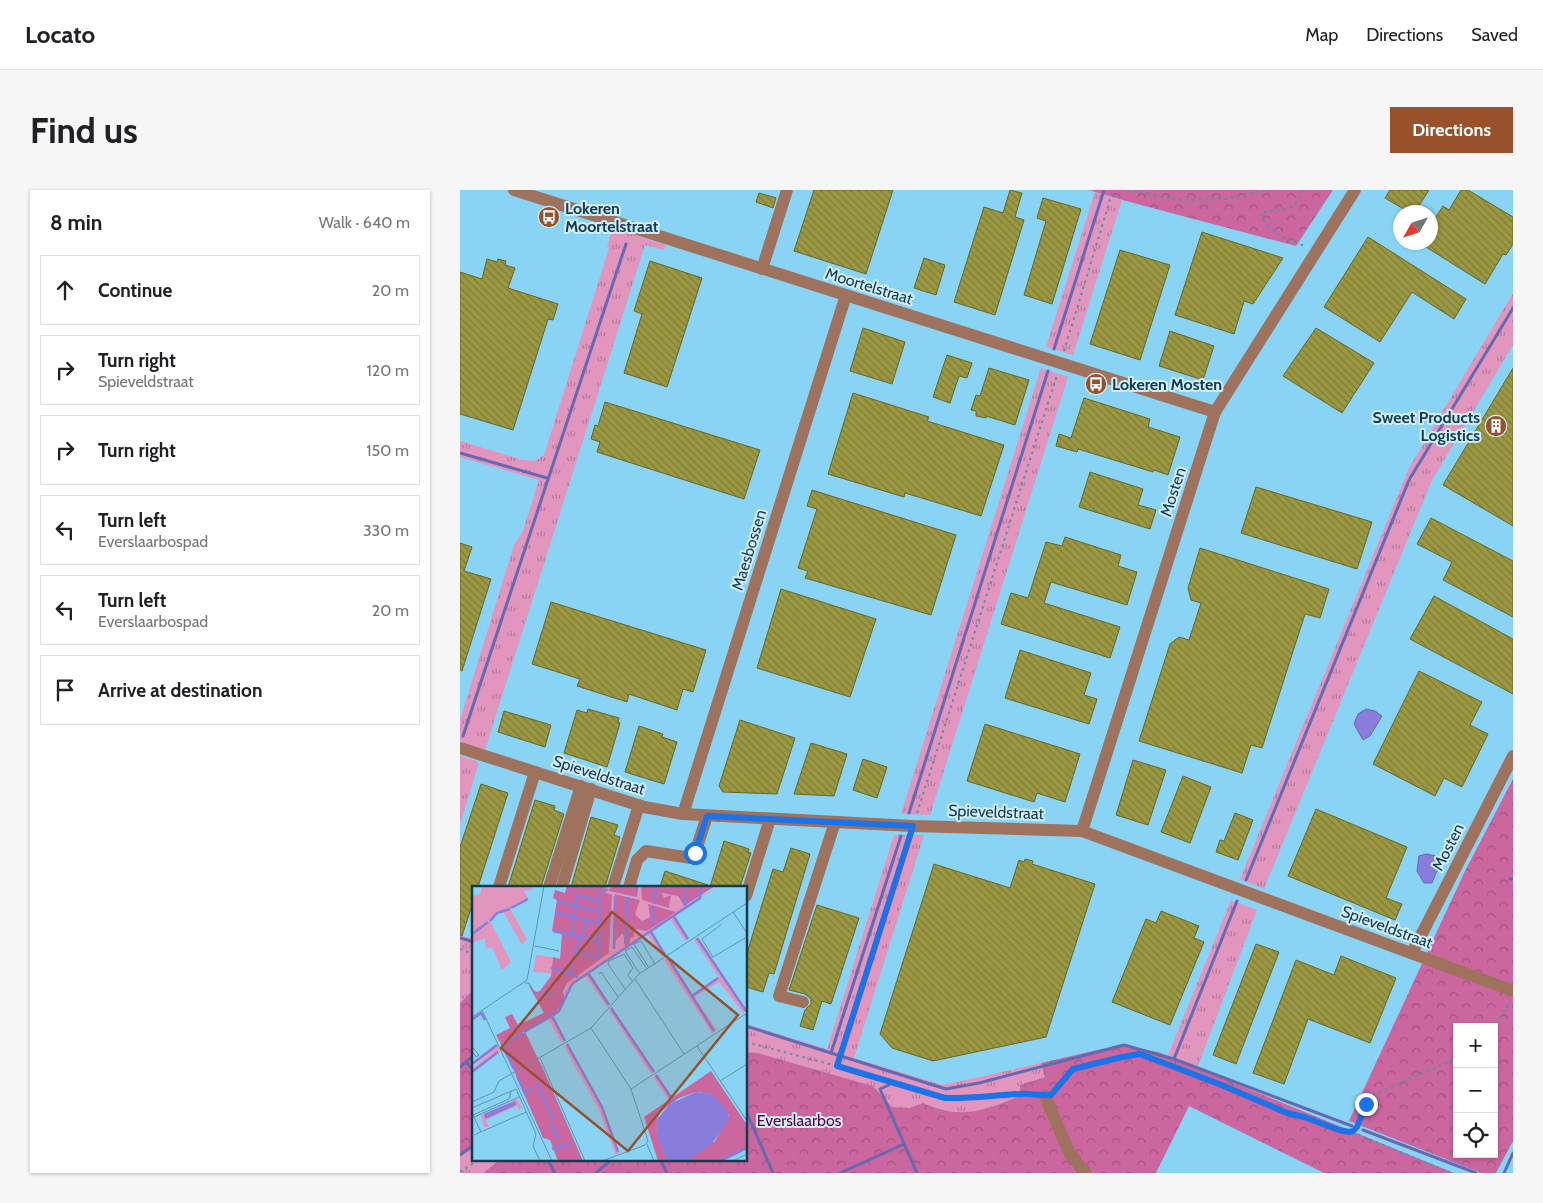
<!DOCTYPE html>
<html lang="en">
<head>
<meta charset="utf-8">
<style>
  :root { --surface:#fff; --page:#f6f6f6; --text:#202124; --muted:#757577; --line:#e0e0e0; --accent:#98512a }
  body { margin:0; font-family:Cabin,sans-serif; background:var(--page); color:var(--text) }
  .controls { position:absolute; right:15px; bottom:15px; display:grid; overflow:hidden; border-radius:0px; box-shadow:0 1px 4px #0004 }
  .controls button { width:45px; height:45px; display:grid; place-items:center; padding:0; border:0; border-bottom:1px solid var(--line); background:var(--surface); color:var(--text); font:25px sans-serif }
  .compass { position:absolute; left:933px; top:15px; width:45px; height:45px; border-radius:50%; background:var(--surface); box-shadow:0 1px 4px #0004; rotate:231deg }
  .stop { position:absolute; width:15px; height:15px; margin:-11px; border:4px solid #1a73e8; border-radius:50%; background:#fff }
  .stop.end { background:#1a73e8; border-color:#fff; box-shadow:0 1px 5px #0008 }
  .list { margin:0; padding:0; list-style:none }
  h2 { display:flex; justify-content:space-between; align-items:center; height:65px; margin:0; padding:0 20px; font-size:21px }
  h2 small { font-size:16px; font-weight:400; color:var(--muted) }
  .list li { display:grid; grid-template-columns:32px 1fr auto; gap:15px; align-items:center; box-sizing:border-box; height:70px; margin:0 10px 10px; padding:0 10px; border:1px solid var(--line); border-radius:0px }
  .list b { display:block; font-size:19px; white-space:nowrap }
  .list p { margin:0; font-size:16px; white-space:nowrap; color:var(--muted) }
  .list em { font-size:16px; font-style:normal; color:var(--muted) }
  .icon { flex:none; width:28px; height:28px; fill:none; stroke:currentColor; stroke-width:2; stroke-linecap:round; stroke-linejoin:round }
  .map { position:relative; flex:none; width:1053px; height:983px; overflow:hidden; border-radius:0px }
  header { display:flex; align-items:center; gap:30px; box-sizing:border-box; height:70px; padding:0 25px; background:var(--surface); border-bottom:1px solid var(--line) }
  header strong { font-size:24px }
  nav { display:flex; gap:28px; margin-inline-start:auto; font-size:18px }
  .intro { display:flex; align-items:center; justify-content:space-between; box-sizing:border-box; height:120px; padding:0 30px }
  h1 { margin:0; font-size:35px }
  .button { padding:12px 22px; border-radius:0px; background:var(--accent); color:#fff; font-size:18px; font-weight:700 }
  main { display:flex; gap:30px; padding:0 30px }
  aside { flex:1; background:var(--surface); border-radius:0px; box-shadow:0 1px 4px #0004 }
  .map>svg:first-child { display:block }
  .grass { fill:url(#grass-tufts) }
  .forest { fill:url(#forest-crowns); fill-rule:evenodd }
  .water { fill:#887cdd; stroke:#6569b2 }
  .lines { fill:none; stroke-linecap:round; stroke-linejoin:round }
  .stream { stroke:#6569b2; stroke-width:3 }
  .building { fill:url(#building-back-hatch); stroke:#696624 }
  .path { stroke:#5491ab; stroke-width:2; stroke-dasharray:2.5 4; stroke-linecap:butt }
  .minor { stroke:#9e725d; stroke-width:12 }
  .route { stroke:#1a73e8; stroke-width:6 }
  .labels { text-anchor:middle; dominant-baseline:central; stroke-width:4; stroke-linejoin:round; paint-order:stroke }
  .poi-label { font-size:16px; font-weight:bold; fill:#123d4e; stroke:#d3eefa; text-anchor:start }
  .street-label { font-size:16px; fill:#123d4e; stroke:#d3eefa }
  .park-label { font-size:16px; fill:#610041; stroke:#d3eefa }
  .inset-river { fill:none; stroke:#887cdd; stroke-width:2.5 }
  .inset-road { fill:none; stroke:#5998b2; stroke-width:1 }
  .view { fill:#98512a; fill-opacity:0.15; stroke:#98512a; stroke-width:2.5 }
  .inset-edge { fill:none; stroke:#123d4e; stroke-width:2.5 }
</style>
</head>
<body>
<header>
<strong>Locato</strong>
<nav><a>Map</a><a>Directions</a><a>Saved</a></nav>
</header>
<div class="intro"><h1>Find us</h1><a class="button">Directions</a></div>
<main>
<aside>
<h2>8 min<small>Walk · 640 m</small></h2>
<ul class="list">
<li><svg class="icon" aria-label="ahead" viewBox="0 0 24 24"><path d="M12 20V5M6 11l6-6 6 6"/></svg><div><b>Continue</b></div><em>20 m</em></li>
<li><svg class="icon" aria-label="right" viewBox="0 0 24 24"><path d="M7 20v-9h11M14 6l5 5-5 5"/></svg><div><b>Turn right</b><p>Spieveldstraat</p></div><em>120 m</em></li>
<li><svg class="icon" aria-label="right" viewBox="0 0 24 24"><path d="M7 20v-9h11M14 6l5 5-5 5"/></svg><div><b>Turn right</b></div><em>150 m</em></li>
<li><svg class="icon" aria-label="left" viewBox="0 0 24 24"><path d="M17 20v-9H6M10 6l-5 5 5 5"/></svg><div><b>Turn left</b><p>Everslaarbospad</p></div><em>330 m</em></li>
<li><svg class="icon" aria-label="left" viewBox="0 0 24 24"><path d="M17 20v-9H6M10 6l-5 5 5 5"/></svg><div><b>Turn left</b><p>Everslaarbospad</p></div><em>20 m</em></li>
<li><svg class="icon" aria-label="arrive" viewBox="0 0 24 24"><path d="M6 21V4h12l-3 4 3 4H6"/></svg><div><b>Arrive at destination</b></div></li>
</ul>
</aside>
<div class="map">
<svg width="1053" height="983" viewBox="0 0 1053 983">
  <defs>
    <pattern id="grass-tufts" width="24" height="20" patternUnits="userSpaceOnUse" patternTransform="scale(1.25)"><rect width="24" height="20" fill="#e295bd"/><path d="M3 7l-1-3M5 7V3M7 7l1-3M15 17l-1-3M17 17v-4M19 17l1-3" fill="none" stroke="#b67b9c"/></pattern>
    <pattern id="forest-crowns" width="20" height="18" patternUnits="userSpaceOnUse" patternTransform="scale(1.25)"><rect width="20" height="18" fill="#cb669e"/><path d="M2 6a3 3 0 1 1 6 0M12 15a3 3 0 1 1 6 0" fill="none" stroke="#a35583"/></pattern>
    <pattern id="building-back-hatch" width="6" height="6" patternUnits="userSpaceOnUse" patternTransform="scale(1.25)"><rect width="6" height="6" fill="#9b9841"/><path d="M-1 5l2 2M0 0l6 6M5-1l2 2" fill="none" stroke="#7d7d39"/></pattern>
  </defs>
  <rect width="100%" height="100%" fill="#89d4f5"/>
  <g class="grass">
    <polygon points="635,2 662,10 613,165 586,157"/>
    <polygon points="155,40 160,40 206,55 204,60 185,55 25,560 5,554 0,550 0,530 54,355 63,341 79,290 0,267 0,251 63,270 75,271 84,265 149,58 147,56 151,44"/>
    <polygon points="1053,103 1053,155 972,290 804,699 780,689 949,278"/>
    <polygon points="581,178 608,187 470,625 441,624"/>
    <polygon points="0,566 17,571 18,576 0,635"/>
    <path d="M434,645h30l-70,223 89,27 98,-22 5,14 -26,8 1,11c-37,15 -60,24 -98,7l-14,5 -17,-1 -19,-21 -115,-33 -12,-1v-28l81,25z"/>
    <polygon points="771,710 797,720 738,876 708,865"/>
    <polygon points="0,745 14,749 14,799 0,813"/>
    <polygon points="14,955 14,969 41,969 23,983 0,983 0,965"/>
  </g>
  <g class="forest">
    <polygon points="629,0 873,0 836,56 666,11"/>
    <path d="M1053,589v362l-17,32h-15l-132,-52 116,-250zM997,837h37v127h-37z"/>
    <polygon points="14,799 14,955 0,965 0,813"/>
    <path d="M659,855l39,7 296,121h-130l-135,-67 -33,67h-673l18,-14h245v-107l12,1 115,33 19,21 17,1 14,-5c38,17 61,8 97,-7v-11l25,-8 -4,-14z"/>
  </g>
  <g class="water">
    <polygon points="906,519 915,521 922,526 910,546 903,550 894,534 898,524"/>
    <polygon points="966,664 977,666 983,673 976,683 972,693 964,693 957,681 959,666"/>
  </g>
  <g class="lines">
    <g class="stream">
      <polyline points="594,159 644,0"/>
      <polyline points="0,263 87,288"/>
      <polyline points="3,546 166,54"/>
      <polyline points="449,623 588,181"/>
      <polyline points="1050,689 1053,689"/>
      <polyline points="786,690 949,290 1053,118"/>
      <polyline points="0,748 14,752"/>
      <polyline points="286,836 371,863 441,646"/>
      <polyline points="371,863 486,899 519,893 664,855 714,869 777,711"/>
      <polyline points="714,869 892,936"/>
      <polyline points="6,872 14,881"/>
      <polyline points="0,877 14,865"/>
      <polyline points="429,895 420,899 457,983"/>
      <polyline points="286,921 313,983"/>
      <polyline points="903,940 1016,983"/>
      <polyline points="0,965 14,955"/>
      <polyline points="87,969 95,983"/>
      <polyline points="200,969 207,983"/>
      <polyline points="136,983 152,969"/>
      <polyline points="380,983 444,954"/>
      <polyline points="1044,983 1053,963"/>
    </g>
  </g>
  <g class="building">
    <polygon points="354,0 433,0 406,84 334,61"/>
    <polygon points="550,0 562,3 555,27 564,30 535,125 494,112 524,17 543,23"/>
    <polygon points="930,0 969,0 955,22 949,22 925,8"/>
    <polygon points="1001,0 1008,0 1053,27 1053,54 1046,65 1043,64 1025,94 958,52 970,52 970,36 983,16 989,20"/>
    <polygon points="299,3 316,8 313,18 296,12"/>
    <polygon points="583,8 621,19 592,114 564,105 586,31 577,28"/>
    <polygon points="742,42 823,68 793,114 784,111 774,144 715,125"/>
    <polygon points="908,47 1006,109 994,129 952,102 920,152 864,117"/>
    <polygon points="660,60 710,75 680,170 630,154"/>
    <polygon points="464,68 485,75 476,105 454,98"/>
    <polygon points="27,69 37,72 38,69 46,71 45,75 55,78 48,98 98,114 93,130 88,129 53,240 0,224 0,82 22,89"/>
    <polygon points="190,71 242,88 207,197 164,183 182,124 174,121"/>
    <polygon points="403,138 445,152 432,194 390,181"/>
    <polygon points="856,138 914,173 882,223 823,186"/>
    <polygon points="710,141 754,156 743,190 699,176"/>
    <polygon points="487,165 512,173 507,188 499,186 490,213 473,207"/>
    <polygon points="529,178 569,190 555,235 526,226 526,228 516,226 516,221 511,220 516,205 520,206"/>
    <polygon points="1053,178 1053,336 983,295"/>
    <polygon points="393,203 469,227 467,231 544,255 521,326 445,303 444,307 368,284"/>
    <polygon points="624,208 690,229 688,237 720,247 708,285 694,280 693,282 618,259 617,262 596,256 599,244 611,248"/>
    <polygon points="145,212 300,260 284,309 137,262 140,252 131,249 135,235 138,236"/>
    <polygon points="630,282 683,299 678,315 696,320 690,339 619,317"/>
    <polygon points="796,297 912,332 897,379 781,343"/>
    <polygon points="352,300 496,345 471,425 345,388 348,381 338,378 357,319 347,316"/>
    <polygon points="971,328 1053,371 1053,427 983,390 992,372 957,354"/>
    <polygon points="605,347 661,365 658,376 677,382 667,415 591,392 584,413 660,437 650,468 541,434 551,403 568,408 586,352 602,356"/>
    <polygon points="0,353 12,357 4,381 31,389 2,481 0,480"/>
    <polygon points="740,358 869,399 860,428 845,424 802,558 791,555 782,583 679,551 710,454 719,447 729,450 741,413 731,410 728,398"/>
    <polygon points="321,399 416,429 390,507 297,478"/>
    <polygon points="974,406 1053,449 1053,504 950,449"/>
    <polygon points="91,412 246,460 233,502 223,499 217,520 169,504 167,512 117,496 120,489 72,474"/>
    <polygon points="560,460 631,483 624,505 637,509 629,534 545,508"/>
    <polygon points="959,481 1022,512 1010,535 1028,544 1002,597 984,588 975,606 913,574"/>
    <polygon points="128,519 159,528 158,532 160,533 147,577 104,563 117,520 127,523"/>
    <polygon points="44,521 91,535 85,557 38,542"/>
    <polygon points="280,530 335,548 317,604 263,602 259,596"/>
    <polygon points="525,534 620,564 605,612 577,603 574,612 507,591"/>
    <polygon points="179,536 203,544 202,547 217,552 204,594 165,582"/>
    <polygon points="351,553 387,564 374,606 334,604"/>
    <polygon points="403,569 427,577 417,608 393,600"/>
    <polygon points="673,570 706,580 688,635 656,625"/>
    <polygon points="723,586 751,597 730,653 701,642"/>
    <polygon points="21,594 48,603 18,697 14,697 14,709 2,746 0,745 0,657"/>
    <polygon points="75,610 95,616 94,620 104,624 81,697 48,697"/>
    <polygon points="856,619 947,657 926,708 942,714 935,730 828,686"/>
    <polygon points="775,623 793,630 778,670 756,662 760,650 764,651"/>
    <polygon points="131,627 158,635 154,645 160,647 145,697 111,697"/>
    <polygon points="264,651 289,659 288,662 291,663 280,697 250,697"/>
    <polygon points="331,658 350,664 314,784 309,783 303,802 286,797 286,766 313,679 323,682"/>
    <polygon points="565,669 573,671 572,674 635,694 586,847 473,871 432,858 420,844 474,674 550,698 559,670 564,672"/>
    <polygon points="205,681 248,695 248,697 200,697"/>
    <polygon points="357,715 399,728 371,814 362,811 353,840 340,836 345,820 351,814 351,809 345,804 329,800"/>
    <polygon points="701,721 739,736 734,748 744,752 710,835 652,812 686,729 696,733"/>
    <polygon points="796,754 819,762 776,874 753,865"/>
    <polygon points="881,766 936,788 910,853 848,829 824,894 793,883 836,770 874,785"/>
  </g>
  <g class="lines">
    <g class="path">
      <polyline points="668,0 722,10 765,9 806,0"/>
      <path d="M842,0c-9,27 -21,16 -41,23 5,19 27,27 44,33"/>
      <polyline points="604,161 653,0"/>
      <polyline points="457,623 597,185"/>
      <polyline points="0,759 14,764"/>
      <polyline points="1034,840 1050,811"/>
      <path d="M286,852l91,24 108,32c29,2 59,-7 88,-4"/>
      <polyline points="377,876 449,647"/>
      <path d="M596,900l17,-21 49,-12 18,-3 79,30 68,29 62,19c10,-3 16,-27 24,-37l84,-37"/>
      <polyline points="892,942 991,983"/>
      <polyline points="0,982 20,969"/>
    </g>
    <g class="minor">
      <polyline points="54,0 755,222"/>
      <polyline points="302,79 327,0"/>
      <polyline points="0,558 184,617 223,624 453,636 622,641 1053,801"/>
      <polyline points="223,624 386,105"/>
      <polyline points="622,641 755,222 895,0"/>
      <polyline points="39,697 75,582"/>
      <polyline points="89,697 121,596"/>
      <polyline points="102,697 131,599"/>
      <polyline points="153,697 179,615"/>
      <polyline points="169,697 177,670 186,661 231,668 235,663 247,626"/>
      <polyline points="286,706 310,629"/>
      <polyline points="952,763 1053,566"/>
      <polyline points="343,812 319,806 375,632"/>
      <polyline points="585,906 610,964 626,983"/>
    </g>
  </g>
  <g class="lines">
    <path class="route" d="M235,663l12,-37 206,10 -76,240 108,32c25,1 50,-3 75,-4 10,-1 21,2 31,1l22,-26 49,-12 18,-3 79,30 68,29 17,4 35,13 10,2 4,-1 4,-4 9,-23"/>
  </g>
  <defs>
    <g id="bus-disc" transform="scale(1.125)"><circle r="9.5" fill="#98512a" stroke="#d3eefa"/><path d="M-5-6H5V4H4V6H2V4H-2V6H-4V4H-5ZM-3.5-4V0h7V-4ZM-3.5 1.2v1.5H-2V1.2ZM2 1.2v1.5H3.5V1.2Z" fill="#fff"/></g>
    <g id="building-disc" transform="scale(1.125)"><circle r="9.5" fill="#98512a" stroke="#d3eefa"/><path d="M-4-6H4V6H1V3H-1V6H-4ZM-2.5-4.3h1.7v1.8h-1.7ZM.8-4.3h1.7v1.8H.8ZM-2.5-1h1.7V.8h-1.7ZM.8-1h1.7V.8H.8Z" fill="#fff"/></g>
  </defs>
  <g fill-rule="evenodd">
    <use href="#bus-disc" x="89" y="27"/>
    <use href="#bus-disc" x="636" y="194"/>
    <use href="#building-disc" x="1036" y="236"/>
  </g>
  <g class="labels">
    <g class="poi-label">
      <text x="105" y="18">Lokeren<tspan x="105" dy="18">Moortelstraat</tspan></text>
      <text x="652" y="194">Lokeren Mosten</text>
      <text x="1020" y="227" text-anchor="end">Sweet Products<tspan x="1020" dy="18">Logistics</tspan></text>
    </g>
    <g class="street-label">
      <text transform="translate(409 96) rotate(17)">Moortelstraat</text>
      <text transform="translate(713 302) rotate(-72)">Mosten</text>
      <text transform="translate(289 360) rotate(-73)">Maesbossen</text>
      <text transform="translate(139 585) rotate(18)">Spieveldstraat</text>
      <text transform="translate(536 622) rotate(2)">Spieveldstraat</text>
      <text transform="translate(988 657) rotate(-63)">Mosten</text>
      <text transform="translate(927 737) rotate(20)">Spieveldstraat</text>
    </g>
    <g class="park-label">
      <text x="339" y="930">Everslaarbos</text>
    </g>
  </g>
  <g transform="translate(12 696)">
    <rect width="275" height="275" fill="#89d4f5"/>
    <path d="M10,0h51l-1,4 -8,1 4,8 -18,10 17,30 -5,6 -19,-34 4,-2 -10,4 -11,10 4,-2 21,41 -9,8 -10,-23 -6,2 -1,-11 -13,5v-8l13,-10 -13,9v-38l8,-2zM136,0l5,6 24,5 4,-11 1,14 27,8 2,-13 -7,3 -2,-5 14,2 9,11 34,-20 -45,30 14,24 -3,1 -15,-22 -19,12 15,23 -3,3 -16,-23 -58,38 21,32 -3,3 -22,-32 -13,9 -9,14 4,-15 8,-8 35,-25 2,-55 -8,-3zM145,8l21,5 -3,15 7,7 8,-4 -2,-12 24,5 -32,21 -7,-2 -8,18 -2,-14 -7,7 -2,9zM226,51l49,74 -4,2 -24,-31 -22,13 -2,3 22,32 -7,6 2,-3 -48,-73 4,-3 25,38 26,-18 -25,-37zM64,69l17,2 -2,16 -18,-1zM140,121l43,64 -4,3 -42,-64zM81,130l13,24 -4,3 -14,-24zM25,158l3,8 -28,21v-4l23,-19 -20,14h-3zM96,158l35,64 17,45 -5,1 -16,-44 -35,-64zM185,188l15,23 -4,2 -15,-22zM45,213l5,9 -3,2 -2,-4 -31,14 3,7h-5l-3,-12z" fill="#e295bd" fill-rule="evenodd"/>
    <path d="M95,0h41l-4,6 8,3 -3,58 -42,30 -4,9 2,7 -11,16 -53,29 -5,-9 14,-7 -5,-11 7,-3 6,11 26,-12 -16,-29 8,8 4,-1 11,-15 2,-19 7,2 2,-26 -10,-2 5,-31 -4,-2 2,-8 10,3zM139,0h28l-2,11 -28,-6zM169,0h74l-31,20 -6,-10 -16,-3 2,5 7,-3 -2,13 -27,-8zM143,8l25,6 -5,14 7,7 8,-4 -2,-13 28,8 -29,19 -13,-2v8l-4,1v5l-5,4 -2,-14 -7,7 -2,9zM53,146l20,41 38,88h-25l-8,-21 -7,-2 -40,-93zM239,185l36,54v23l-27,13h-33l28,-20 14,-26 -18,-21 -15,-2 -17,6 -19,14 -3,7 1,17 9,25h-9l-14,-44z" fill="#cb669e"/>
    <path d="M224,206l15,2 17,18 1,7 -18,26 -24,16h-20l-9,-24 -1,-18 13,-15zM43,215l1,4 -31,14 -1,-5z" fill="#887cdd"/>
    <path class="inset-river" d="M85,15l39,10M182,18l2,-18M213,20l2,-20M39,22l17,-9M83,26l42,11M202,31l14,22M18,35l7,-8 13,-4M181,40v-18M81,45l18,4M179,46l14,23M0,48l16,-12M108,51l17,3M110,51l5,-16M225,52l49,73M153,58l3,-47M142,63l1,-53M104,66l23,6v-57M196,72l46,73M79,82l27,9M97,87l11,-36 -9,-2 6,-40 22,6 2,-8 7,-4M220,110l26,-18M137,119l-21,-32 112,-75v-12M139,122l43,64M1,133l8,-6 4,7M52,146l28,-16M93,155l-13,-25 7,-5 13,-27 16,-11M95,158l35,63 16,45M0,178l25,-19M42,183l-12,-24 21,-12M0,186l26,-20M184,189l18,27M45,190l8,18 6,-5M64,197l18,37M79,236l8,19M80,263l20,-6M248,275l27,-13"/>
    <path class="inset-road" d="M261,26l14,21M250,38l-20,15 11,18 34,-20M63,60l24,5M177,82l-15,-24 7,-3 14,23M126,88l3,-2 17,25M168,88l-15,-23 7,-4 15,22M163,93l49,75M53,97h4l6,10 25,3M153,103l-17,-25 1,-3 15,-7 9,14 -5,7 4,6M10,124l70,151M0,131l55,-37 17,-94M119,142l40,61 17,52 -3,4 -43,16M225,160l50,75M0,165l4,6 3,-2 -7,-8M68,172l45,103M248,195l27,-17M159,203l116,-76M0,216l22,-10 5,-11 92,-53 48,-54 108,-71M0,222l44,-19 20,45 -3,12 7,15M0,227l9,19M1,229l36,-16 2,-8M2,231l45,-20M2,249l52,-23M175,258l7,17M261,275l14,-7"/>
    <path class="view" d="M140,26l126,103 -110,136 -127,-103z"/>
    <rect width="275" height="275" class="inset-edge"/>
  </g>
</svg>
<div class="controls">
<button>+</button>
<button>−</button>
<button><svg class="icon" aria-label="locate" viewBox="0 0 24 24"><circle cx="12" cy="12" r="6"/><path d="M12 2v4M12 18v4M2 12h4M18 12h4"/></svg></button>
</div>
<svg class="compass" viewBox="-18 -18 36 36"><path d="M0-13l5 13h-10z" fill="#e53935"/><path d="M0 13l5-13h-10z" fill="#757577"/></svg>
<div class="stop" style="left:235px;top:663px"></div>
<div class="stop end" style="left:906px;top:914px"></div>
</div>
</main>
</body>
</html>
